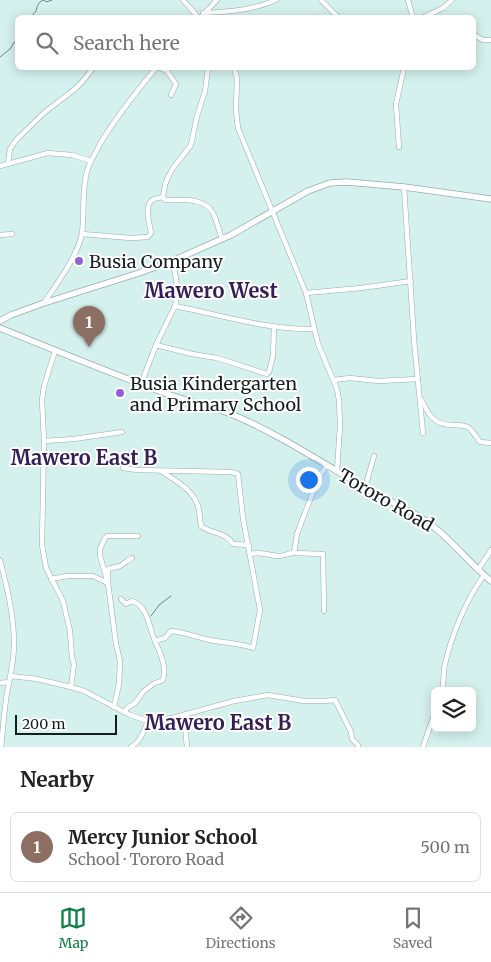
<!DOCTYPE html>
<html lang="en">
<head>
<meta charset="utf-8">
<style>
  :root { --surface:#fff; --page:#f2f2f2; --text:#222; --muted:#767676; --line:#e0e0e0; --accent:#0b8043 }
  body { margin:0; font-family:Merriweather,serif; background:var(--page); color:var(--text) }
  .controls { position:absolute; right:15px; bottom:15px; display:grid; overflow:hidden; border-radius:8px; box-shadow:0 2px 12px #0003 }
  .controls button { width:45px; height:45px; display:grid; place-items:center; padding:0; border:0; border-bottom:1px solid var(--line); background:var(--surface); color:var(--text); font:25px sans-serif }
  .scale { position:absolute; left:15px; bottom:12px; width:102px; box-sizing:border-box; padding-left:5px; border:2px solid #131e1d; border-top:0; font-size:14px; line-height:18px; white-space:nowrap; color:#131e1d; -webkit-text-stroke:4px #fff; paint-order:stroke }
  .you { position:absolute; left:308px; top:479px; width:18px; height:18px; margin:-12px; border:4px solid #fff; border-radius:50%; background:#1a73e8; box-shadow:0 0 0 8px #1a73e833 }
  .badge { display:grid; place-items:center; width:32px; height:32px; border-radius:50%; background:var(--accent); color:#fff; font-size:16px; font-weight:700 }
  .pin { position:absolute; translate:-50% -41px; filter:drop-shadow(0 1px 2px #0008) }
  .pin::after { content:''; position:absolute; top:26px; width:18px; height:15px; background:inherit; clip-path:polygon(0 0,100% 0,50% 100%) }
  .list { margin:0; padding:0; list-style:none }
  h2 { display:flex; justify-content:space-between; align-items:center; height:65px; margin:0; padding:0 20px; font-size:21px }
  h2 small { font-size:16px; font-weight:400; color:var(--muted) }
  .list li { display:grid; grid-template-columns:32px 1fr auto; gap:15px; align-items:center; box-sizing:border-box; height:70px; margin:0 10px 10px; padding:0 10px; border:1px solid var(--line); border-radius:8px }
  .list b { display:block; font-size:19px; white-space:nowrap }
  .list p { margin:0; font-size:16px; white-space:nowrap; color:var(--muted) }
  .list em { font-size:16px; font-style:normal; color:var(--muted) }
  .icon { flex:none; width:28px; height:28px; fill:none; stroke:currentColor; stroke-width:2; stroke-linecap:round; stroke-linejoin:round }
  .map { position:relative; flex:none; width:491px; height:747px; overflow:hidden }
  .search { position:absolute; background:var(--surface); box-shadow:0 2px 12px #0003; left:15px; right:15px; top:15px; height:55px; display:flex; align-items:center; gap:12px; box-sizing:border-box; padding:0 18px; border-radius:8px; color:var(--muted); font-size:19px }
  .sheet { height:145px; background:var(--surface) }
  nav { display:flex; justify-content:space-around; align-items:center; box-sizing:border-box; height:70px; border-top:1px solid var(--line); background:var(--surface); font-size:14px; color:var(--muted) }
  nav a { display:grid; justify-items:center; gap:2px }
  nav .on { color:var(--accent) }
  .map>svg:first-child { display:block }
  .lines { fill:none; stroke-linecap:round; stroke-linejoin:round }
  .stream { stroke:#6a8492; stroke-width:1 }
  .minor-casing { stroke:#93afad; stroke-width:5.5 }
  .major-casing { stroke:#93afad; stroke-width:7 }
  .minor { stroke:#fff; stroke-width:4.5 }
  .major { stroke:#fff; stroke-width:5.5 }
  .poi-dot { fill:#8e60da; stroke:#fff; stroke-width:2 }
  .labels { text-anchor:middle; dominant-baseline:central; stroke-width:4; stroke-linejoin:round; paint-order:stroke }
  .poi-label { font-size:18px; fill:#131e1d; stroke:#fff; text-anchor:start }
  .street-label { font-size:18px; fill:#131e1d; stroke:#fff }
  .quarter-label { font-size:20px; font-weight:bold; fill:#351e58; stroke:#fff }
</style>
</head>
<body>
<div class="map">
<svg width="491" height="747" viewBox="0 0 491 747">
  <rect width="100%" height="100%" fill="#d4f1ee"/>
  <g class="lines">
    <g class="stream">
      <path d="M30,18l6,-7c1,-5 3,-10 8,-11l2,2 6,-2"/>
      <polyline points="0,57 10,49 18,37"/>
      <polyline points="151,616 159,605 171,596"/>
    </g>
    <g class="minor-casing">
      <g id="minor">
        <polyline points="183,0 199,18"/>
        <polyline points="321,0 339,18"/>
        <polyline points="408,0 413,18"/>
        <path d="M203,13c25,-1 50,-3 73,-13"/>
        <polyline points="200,18 217,0"/>
        <polyline points="422,18 443,8 452,0"/>
        <polyline points="474,35 483,40 491,40"/>
        <polyline points="160,68 167,71 176,84 171,95"/>
        <path d="M208,68l-3,23 -8,25 -6,29 -18,23 -5,9 -3,8 -2,12 2,3c15,1 39,-4 48,13 4,8 6,18 9,26"/>
        <polyline points="234,68 237,78 236,110 238,128 306,293 318,344 337,389 339,400 340,426 337,471"/>
        <polyline points="399,147 396,104 404,68"/>
        <polyline points="8,163 10,149 17,139 45,112 75,89 83,81 93,68"/>
        <polyline points="0,166 48,153 72,155 91,161"/>
        <polyline points="404,187 414,340 423,433"/>
        <path d="M82,234l49,4 17,-1 3,-4c-1,-9 -7,-24 0,-32 3,-3 8,-3 12,-4"/>
        <polyline points="0,235 12,234"/>
        <path d="M172,261c4,15 7,28 3,45"/>
        <polyline points="306,293 361,288 411,281"/>
        <path d="M44,303c12,-18 35,-49 38,-70 3,-22 -1,-44 6,-65 3,-8 8,-16 12,-24 16,-27 36,-52 56,-76"/>
        <polyline points="156,345 192,354 217,358 267,374 269,372 273,356 274,327"/>
        <polyline points="55,351 44,386 42,400 44,441 42,545 46,568 63,601 70,631 72,658 74,664 71,687"/>
        <polyline points="334,380 350,378 378,381 418,379"/>
        <path d="M141,384l15,-39 19,-39c46,9 92,24 139,23"/>
        <path d="M421,399c7,15 13,26 31,26 5,0 11,0 16,2 5,4 8,10 12,15l11,1"/>
        <polyline points="44,441 74,439 122,432"/>
        <path d="M123,468l14,2 94,2 7,2 5,44 17,92 -7,38c-14,-5 -29,-5 -43,-8 -14,-3 -26,-8 -39,-9l-6,7 -10,3c5,12 12,25 8,39l-10,4 -10,8 -8,11 -8,5 -2,4"/>
        <path d="M161,471c15,10 34,19 38,39 1,6 1,11 2,16 10,8 25,6 32,18l16,1"/>
        <polyline points="365,488 374,456"/>
        <polyline points="294,553 323,554 324,611"/>
        <path d="M250,554c5,-1 11,-1 16,0 5,1 8,2 12,2 6,0 11,-3 16,-3l3,-19 9,-24 13,-33 8,-12"/>
        <path d="M0,560c7,27 14,55 14,84 0,17 -4,33 -7,49 -3,18 -4,36 -6,54"/>
        <polyline points="478,570 491,550"/>
        <polyline points="51,579 67,576 93,576 108,583 108,569 120,566 127,561 132,558"/>
        <path d="M121,599l5,5 6,-3c16,5 17,27 23,40"/>
        <polyline points="11,676 37,679 71,687 84,691 130,715 148,721 172,718 234,701 268,695 304,701 325,701 335,700 351,732 352,739 358,745 358,747"/>
        <polyline points="0,683 9,682"/>
        <path d="M442,691c2,-9 1,-18 3,-27 7,-30 21,-64 39,-89"/>
        <polyline points="114,707 119,684 120,661 116,644 108,583 100,556 100,549 105,538 107,536 138,536"/>
        <polyline points="184,715 187,747"/>
        <path d="M131,747c9,-5 13,-16 17,-26"/>
        <polyline points="423,747 435,712"/>
      </g>
    </g>
    <g class="major-casing">
      <g id="major">
        <polyline points="0,321 11,315 44,303 139,273 172,261 231,235 308,191 330,183 347,182 404,187 491,199"/>
        <path d="M0,328c54,22 108,44 162,64 25,10 52,14 76,25 44,19 84,46 126,70 21,13 46,22 66,37 23,17 39,39 61,57"/>
      </g>
    </g>
    <use href="#minor" class="minor"/>
    <use href="#major" class="major"/>
  </g>
  <g class="poi-dot">
    <circle cx="79" cy="261" r="5"/>
    <circle cx="120" cy="393" r="5"/>
  </g>
  <g class="labels">
    <g class="poi-label">
      <text x="89" y="261">Busia Company</text>
      <text x="130" y="383">Busia Kindergarten<tspan x="130" dy="21">and Primary School</tspan></text>
    </g>
    <g class="street-label">
      <text transform="translate(386 500) rotate(30)">Tororo Road</text>
    </g>
    <g class="quarter-label">
      <text x="211" y="290">Mawero West</text>
      <text x="84" y="457">Mawero East B</text>
      <text x="218" y="722">Mawero East B</text>
    </g>
  </g>
</svg>
<div class="controls">
<button><svg class="icon" aria-label="layers" viewBox="0 0 24 24"><path d="M12 4l9 5-9 5-9-5zM3 14l9 5 9-5"/></svg></button>
</div>
<div class="scale">200 m</div>
<div class="you"></div>
<div class="pin badge" style="left:89px;top:347px;background:#8d6e63">1</div>
<div class="search"><svg class="icon" aria-label="search" viewBox="0 0 24 24"><circle cx="10" cy="10" r="6"/><path d="M15 15l6 6"/></svg>Search here</div>
</div>
<section class="sheet">
<h2>Nearby<small></small></h2>
<ul class="list">
<li><span class="badge" style="background:#8d6e63">1</span><div><b>Mercy Junior School</b><p>School · Tororo Road</p></div><em>500 m</em></li>
</ul>
</section>
<nav>
<a class="on"><svg class="icon" aria-label="map" viewBox="0 0 24 24"><path d="M3 6l6-2 6 2 6-2v14l-6 2-6-2-6 2zM9 4v14M15 6v14"/></svg>Map</a>
<a><svg class="icon" aria-label="directions" viewBox="0 0 24 24"><path d="M12 3l9 9-9 9-9-9zM9 14v-3h6M13 9l2 2-2 2"/></svg>Directions</a>
<a><svg class="icon" aria-label="saved" viewBox="0 0 24 24"><path d="M7 4h10v16l-5-4-5 4z"/></svg>Saved</a>
</nav>
</body>
</html>
